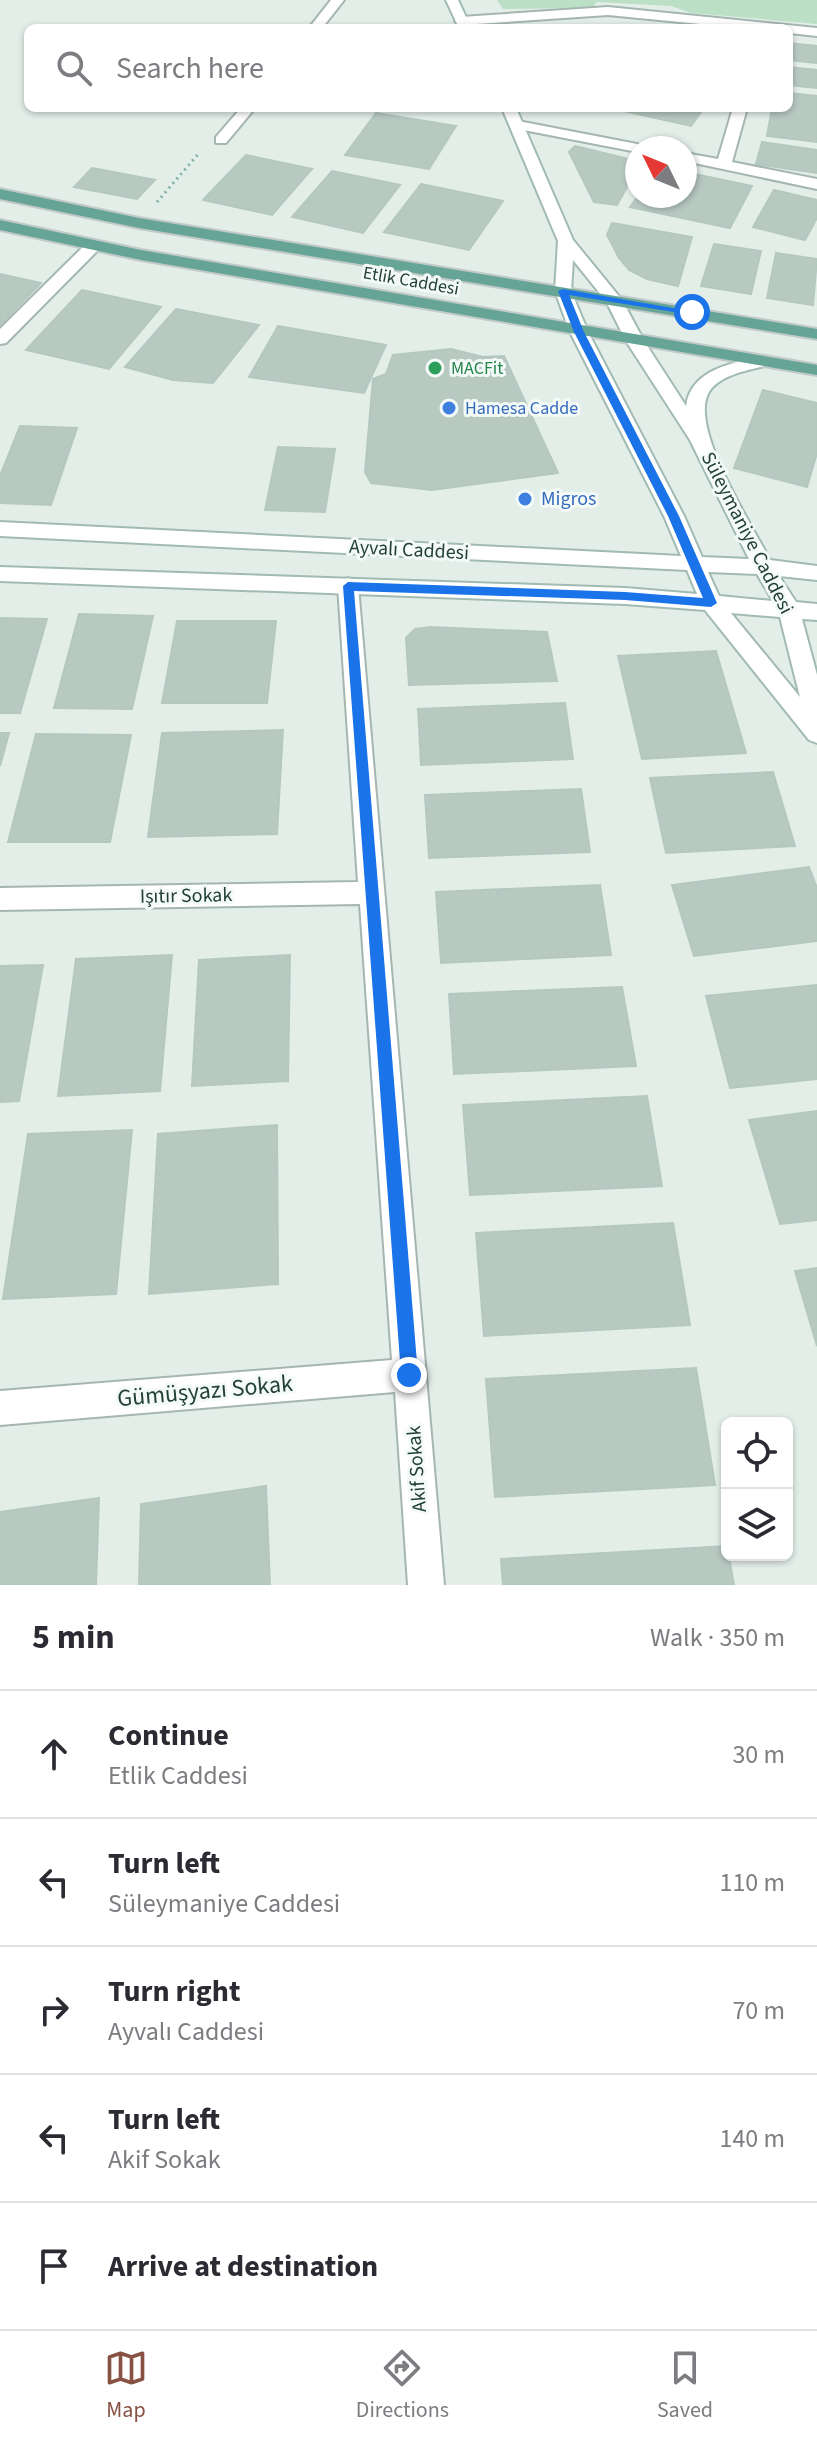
<!DOCTYPE html>
<html lang="en">
<head>
<meta charset="utf-8">
<style>
  :root { --surface:#fff; --page:#f7f7f7; --text:#2b2b33; --muted:#7c7c81; --line:#e1e1e2; --accent:#875243 }
  body { margin:0; font-family:"Source Sans 3",sans-serif; background:var(--page); color:var(--text) }
  .controls { position:absolute; right:24px; bottom:24px; display:grid; overflow:hidden; border-radius:12px; box-shadow:0 2px 6px #0004 }
  .controls button { width:72px; height:72px; display:grid; place-items:center; padding:0; border:0; border-bottom:2px solid var(--line); background:var(--surface); color:var(--text); font:40px sans-serif }
  .compass { position:absolute; left:625px; top:136px; width:72px; height:72px; border-radius:50%; background:var(--surface); box-shadow:0 2px 6px #0004; rotate:313deg }
  .stop { position:absolute; width:24px; height:24px; margin:-18px; border:6px solid #1a73e8; border-radius:50%; background:#fff }
  .stop.end { background:#1a73e8; border-color:#fff; box-shadow:0 2px 8px #0008 }
  .list { margin:0; padding:0; list-style:none }
  h2 { display:flex; justify-content:space-between; align-items:center; height:104px; margin:0; padding:0 32px; font-size:34px }
  h2 small { font-size:26px; font-weight:400; color:var(--muted) }
  .list li { display:grid; grid-template-columns:52px 1fr auto; gap:24px; align-items:center; box-sizing:border-box; height:128px; padding:0 32px; border-top:2px solid var(--line) }
  .list b { display:block; font-size:30px; white-space:nowrap }
  .list p { margin:0; font-size:26px; white-space:nowrap; color:var(--muted) }
  .list em { font-size:26px; font-style:normal; color:var(--muted) }
  .icon { flex:none; width:44px; height:44px; fill:none; stroke:currentColor; stroke-width:2; stroke-linecap:round; stroke-linejoin:round }
  .map { position:relative; flex:none; width:817px; height:1585px; overflow:hidden }
  .search { position:absolute; background:var(--surface); box-shadow:0 2px 6px #0004; left:24px; right:24px; top:24px; height:88px; display:flex; align-items:center; gap:20px; box-sizing:border-box; padding:0 28px; border-radius:12px; color:var(--muted); font-size:30px }
  .sheet { height:744px; background:var(--surface) }
  nav { display:flex; justify-content:space-around; align-items:center; box-sizing:border-box; height:112px; border-top:2px solid var(--line); background:var(--surface); font-size:22px; color:var(--muted) }
  nav a { display:grid; justify-items:center; gap:4px }
  nav .on { color:var(--accent) }
  .map>svg:first-child { display:block }
  .green { fill:#bce0c6 }
  .building { fill:#b8c9c2; stroke:#b5c8c0; stroke-width:2 }
  .lines { fill:none; stroke-linecap:round; stroke-linejoin:round }
  .street-casing { stroke:#a5b6b1; stroke-width:4 }
  .secondary-casing { stroke:#a1bab2; stroke-width:4 }
  .primary-casing { stroke:#c1cac8; stroke-width:4 }
  .path { stroke:#82b3a4; stroke-width:3; stroke-dasharray:2 4; stroke-linecap:butt }
  .street { fill:#fff; fill-rule:evenodd }
  .secondary { fill:#fff; fill-rule:evenodd }
  .primary { fill:#66a596; fill-rule:evenodd }
  .route { fill:#1a73e8 }
  .leisure-dot { fill:#2e9e5b; stroke:#f4faf7; stroke-width:3 }
  .shop-dot { fill:#3f7fe0; stroke:#f4faf7; stroke-width:3 }
  .labels { text-anchor:middle; dominant-baseline:central; stroke-width:6; stroke-linejoin:round; paint-order:stroke }
  .far-street-label { font-size:18px; fill:#224039; stroke:#f4faf7 }
  .far-leisure-label { font-size:18px; fill:#27864d; stroke:#f4faf7; text-anchor:start }
  .far-shop-label { font-size:18px; fill:#366cbe; stroke:#f4faf7; text-anchor:start }
  .shop-label { font-size:20px; fill:#366cbe; stroke:#f4faf7; text-anchor:start }
  .street-label { font-size:20px; fill:#224039; stroke:#f4faf7 }
  .near-street-label { font-size:24px; fill:#224039; stroke:#f4faf7 }
</style>
</head>
<body>
<div class="map">
<svg width="817" height="1585" viewBox="0 0 817 1585">
  <rect width="100%" height="100%" fill="#e3eee9"/>
  <polygon class="green" points="497,0 817,0 817,24 691,13 671,6 597,2 592,8 503,9"/>
  <g class="building">
    <polygon points="789,43 817,46 817,63 789,60"/>
    <polygon points="789,67 817,70 817,88 789,85"/>
    <polygon points="789,93 817,96 817,142 767,136 772,108 789,108"/>
    <polygon points="610,108 704,108 691,126"/>
    <polygon points="376,113 456,126 429,169 345,155"/>
    <polygon points="762,142 817,150 817,173 756,164"/>
    <polygon points="575,146 637,161 637,169 617,205 594,202 569,152"/>
    <polygon points="246,155 312,169 272,215 203,200"/>
    <polygon points="92,168 155,180 137,199 74,187"/>
    <polygon points="332,171 400,185 363,233 292,217"/>
    <polygon points="685,172 752,186 730,228 630,207 638,196 685,196"/>
    <polygon points="421,184 503,201 469,250 384,232"/>
    <polygon points="774,190 817,200 817,218 805,240 753,227"/>
    <polygon points="612,223 692,237 678,286 647,279 629,270 619,258 607,235"/>
    <polygon points="714,244 761,251 751,294 701,286"/>
    <polygon points="776,253 817,259 813,305 767,298"/>
    <polygon points="0,274 41,283 0,325"/>
    <polygon points="82,290 161,307 109,369 26,350"/>
    <polygon points="176,309 259,325 213,383 173,380 125,367"/>
    <polygon points="278,326 386,345 364,393 249,377"/>
    <polygon points="451,349 483,357 504,356 558,473 432,490 371,483 365,472 373,379 386,374 393,355"/>
    <polygon points="763,390 817,403 817,453 807,487 734,468"/>
    <polygon points="20,426 77,428 51,505 0,503 0,476"/>
    <polygon points="278,447 335,449 325,512 265,510"/>
    <polygon points="79,614 153,616 132,709 54,708"/>
    <polygon points="0,618 47,619 20,713 0,713"/>
    <polygon points="177,621 276,621 267,703 162,703"/>
    <polygon points="431,627 547,632 557,681 409,685 406,638 415,629"/>
    <polygon points="716,651 746,753 642,759 618,656"/>
    <polygon points="565,703 573,759 421,765 418,709"/>
    <polygon points="283,730 277,834 148,837 162,733"/>
    <polygon points="0,733 9,733 0,766"/>
    <polygon points="36,734 131,735 110,842 8,842"/>
    <polygon points="773,772 795,846 666,853 650,778"/>
    <polygon points="581,789 590,852 429,858 425,795"/>
    <polygon points="809,867 817,888 817,941 694,956 672,885"/>
    <polygon points="600,885 611,955 441,963 436,892"/>
    <polygon points="172,955 160,1091 58,1096 76,959"/>
    <polygon points="290,955 288,1081 192,1086 199,960"/>
    <polygon points="43,965 19,1101 0,1102 0,966"/>
    <polygon points="817,985 817,1079 730,1088 706,996"/>
    <polygon points="622,987 636,1066 454,1074 449,994"/>
    <polygon points="647,1096 662,1186 470,1195 463,1105"/>
    <polygon points="817,1111 817,1220 780,1224 749,1120"/>
    <polygon points="277,1125 278,1284 149,1294 158,1134"/>
    <polygon points="132,1130 116,1294 3,1299 28,1134"/>
    <polygon points="673,1223 690,1325 484,1336 476,1233"/>
    <polygon points="817,1268 817,1346 795,1271"/>
    <polygon points="696,1368 715,1485 495,1497 486,1379"/>
    <polygon points="266,1486 270,1585 139,1585 141,1504"/>
    <polygon points="99,1498 96,1585 0,1585 0,1512"/>
    <polygon points="727,1546 734,1585 503,1585 501,1559"/>
  </g>
  <g class="lines">
    <g class="street-casing">
      <g id="street">
        <polygon points="331,0 344,0 322,28 309,28"/>
        <polygon points="608,7 817,28 817,36 789,33 789,28 741,28 608,15 461,25 455,21 461,17"/>
        <polygon points="241,108 255,108 226,143 216,143 216,137"/>
        <polygon points="733,108 747,108 732,162 817,179 817,189 685,161 685,153 718,159"/>
        <polygon points="518,121 637,144 644,148 637,148 637,152 513,128 511,125"/>
        <polygon points="93,241 99,243 99,249 6,343 0,344 0,329 87,243"/>
        <polygon points="348,578 355,581 358,586 444,1585 408,1585 395,1392 0,1425 0,1391 392,1360 360,904 0,910 0,888 358,882 338,586 341,581"/>
      </g>
    </g>
    <g class="secondary-casing">
      <g id="secondary">
        <polygon points="446,0 458,0 471,28 459,28"/>
        <path d="M502,108h14l57,132 49,60 22,41 42,65c5,-37 47,-43 77,-50l9,5 -3,4c-19,5 -49,9 -60,27 -21,35 43,133 61,168l47,6v14l-38,-4 17,26 21,2v16l-15,-1 15,56v68l-8,-3 -104,-130 -80,-6 -625,-23v-14l625,21 72,6 -10,-24 -687,-34v-14l681,34 -17,-40 -94,-184 -15,-41 3,-50zM573,260l33,41 20,40 64,99 59,119 -47,-2 -18,-41 -96,-184 -17,-41zM708,572l49,2 16,27 -54,-5zM731,613l49,4 20,80z"/>
      </g>
    </g>
    <g class="primary-casing">
      <g id="primary">
        <polygon points="0,189 139,218 817,329 817,339 139,228 0,199"/>
        <polygon points="0,220 141,250 817,365 817,375 141,260 0,230"/>
      </g>
    </g>
    <polyline class="path" points="157,202 200,152"/>
    <use href="#street" class="street"/>
    <use href="#secondary" class="secondary"/>
    <use href="#primary" class="primary"/>
  </g>
  <polygon class="route" points="563,289 696,312 692,315 569,295 584,332 679,516 717,603 711,607 625,600 354,591 418,1375 416,1381 409,1384 403,1381 401,1375 343,586 348,582 625,592 703,598 668,516 574,332 558,291"/>
  <circle class="leisure-dot" cx="435" cy="368" r="8"/>
  <g class="shop-dot">
    <circle cx="449" cy="408" r="8"/>
    <circle cx="525" cy="499" r="8"/>
  </g>
  <g class="labels">
    <g class="far-street-label">
      <text transform="translate(411 281) rotate(10)">Etlik Caddesi</text>
    </g>
    <g class="far-leisure-label">
      <text x="451" y="368">MACFit</text>
    </g>
    <g class="far-shop-label">
      <text x="465" y="408">Hamesa Cadde</text>
    </g>
    <g class="shop-label">
      <text x="541" y="499">Migros</text>
    </g>
    <g class="street-label">
      <text transform="translate(747 533) rotate(63)">Süleymaniye Caddesi</text>
      <text transform="translate(409 550) rotate(3)">Ayvalı Caddesi</text>
      <text transform="translate(186 896) rotate(-1)">Işıtır Sokak</text>
      <text transform="translate(417 1469) rotate(-94)">Akif Sokak</text>
    </g>
    <g class="near-street-label">
      <text transform="translate(205 1391) rotate(-5)">Gümüşyazı Sokak</text>
    </g>
  </g>
</svg>
<div class="controls">
<button><svg class="icon" aria-label="locate" viewBox="0 0 24 24"><circle cx="12" cy="12" r="6"/><path d="M12 2v4M12 18v4M2 12h4M18 12h4"/></svg></button>
<button><svg class="icon" aria-label="layers" viewBox="0 0 24 24"><path d="M12 4l9 5-9 5-9-5zM3 14l9 5 9-5"/></svg></button>
</div>
<svg class="compass" viewBox="-18 -18 36 36"><path d="M0-13l5 13h-10z" fill="#e53935"/><path d="M0 13l5-13h-10z" fill="#7c7c81"/></svg>
<div class="stop" style="left:692px;top:312px"></div>
<div class="stop end" style="left:409px;top:1375px"></div>
<div class="search"><svg class="icon" aria-label="search" viewBox="0 0 24 24"><circle cx="10" cy="10" r="6"/><path d="M15 15l6 6"/></svg>Search here</div>
</div>
<section class="sheet">
<h2>5 min<small>Walk · 350 m</small></h2>
<ul class="list">
<li><svg class="icon" aria-label="ahead" viewBox="0 0 24 24"><path d="M12 20V5M6 11l6-6 6 6"/></svg><div><b>Continue</b><p>Etlik Caddesi</p></div><em>30 m</em></li>
<li><svg class="icon" aria-label="left" viewBox="0 0 24 24"><path d="M17 20v-9H6M10 6l-5 5 5 5"/></svg><div><b>Turn left</b><p>Süleymaniye Caddesi</p></div><em>110 m</em></li>
<li><svg class="icon" aria-label="right" viewBox="0 0 24 24"><path d="M7 20v-9h11M14 6l5 5-5 5"/></svg><div><b>Turn right</b><p>Ayvalı Caddesi</p></div><em>70 m</em></li>
<li><svg class="icon" aria-label="left" viewBox="0 0 24 24"><path d="M17 20v-9H6M10 6l-5 5 5 5"/></svg><div><b>Turn left</b><p>Akif Sokak</p></div><em>140 m</em></li>
<li><svg class="icon" aria-label="arrive" viewBox="0 0 24 24"><path d="M6 21V4h12l-3 4 3 4H6"/></svg><div><b>Arrive at destination</b></div></li>
</ul>
</section>
<nav>
<a class="on"><svg class="icon" aria-label="map" viewBox="0 0 24 24"><path d="M3 6l6-2 6 2 6-2v14l-6 2-6-2-6 2zM9 4v14M15 6v14"/></svg>Map</a>
<a><svg class="icon" aria-label="directions" viewBox="0 0 24 24"><path d="M12 3l9 9-9 9-9-9zM9 14v-3h6M13 9l2 2-2 2"/></svg>Directions</a>
<a><svg class="icon" aria-label="saved" viewBox="0 0 24 24"><path d="M7 4h10v16l-5-4-5 4z"/></svg>Saved</a>
</nav>
</body>
</html>
